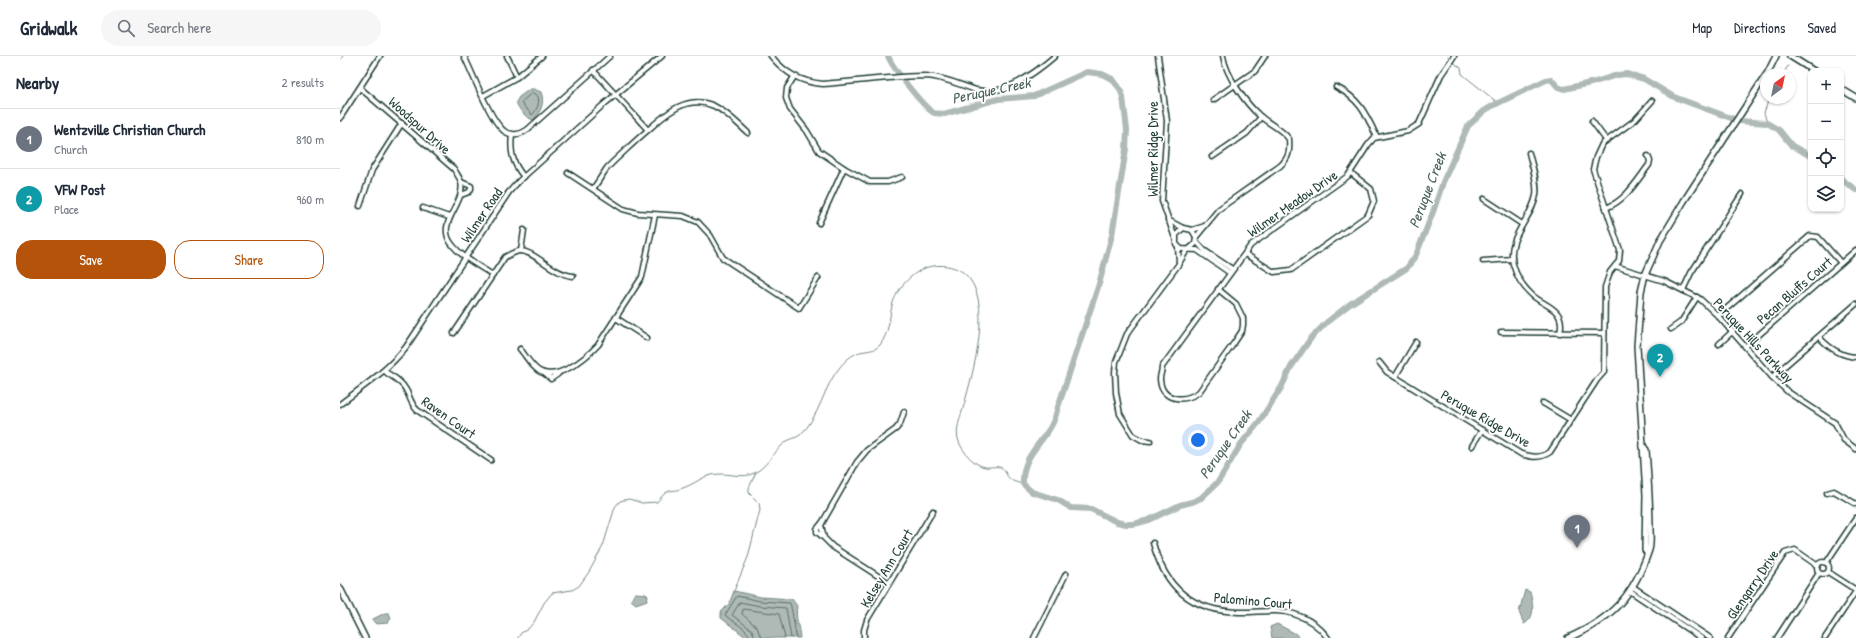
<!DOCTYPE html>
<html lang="en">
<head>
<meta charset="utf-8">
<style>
  :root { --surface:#fff; --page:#f6f6f7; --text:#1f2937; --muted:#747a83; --line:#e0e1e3; --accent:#b45309 }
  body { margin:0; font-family:"Patrick Hand",sans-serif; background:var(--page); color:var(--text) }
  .controls { position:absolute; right:12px; top:12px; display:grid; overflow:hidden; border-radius:8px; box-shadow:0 1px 3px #0004 }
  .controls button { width:36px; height:36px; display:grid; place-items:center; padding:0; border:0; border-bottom:1px solid var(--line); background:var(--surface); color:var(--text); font:20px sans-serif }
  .compass { position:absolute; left:1420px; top:12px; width:36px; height:36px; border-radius:50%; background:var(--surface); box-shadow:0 1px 3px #0004; rotate:33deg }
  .you { position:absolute; left:858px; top:384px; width:14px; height:14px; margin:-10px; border:3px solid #fff; border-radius:50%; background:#1a73e8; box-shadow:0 0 0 6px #1a73e833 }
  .badge { display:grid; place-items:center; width:26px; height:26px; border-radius:50%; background:var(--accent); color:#fff; font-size:13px; font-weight:700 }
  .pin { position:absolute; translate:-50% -33px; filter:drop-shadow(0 1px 2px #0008) }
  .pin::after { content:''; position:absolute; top:21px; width:14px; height:12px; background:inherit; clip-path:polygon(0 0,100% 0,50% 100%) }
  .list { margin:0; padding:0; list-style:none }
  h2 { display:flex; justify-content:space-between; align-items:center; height:52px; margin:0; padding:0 16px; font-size:17px }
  h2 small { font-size:13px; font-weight:400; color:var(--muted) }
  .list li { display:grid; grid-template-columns:26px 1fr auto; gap:12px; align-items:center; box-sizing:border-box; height:60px; padding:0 16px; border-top:1px solid var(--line) }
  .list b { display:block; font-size:15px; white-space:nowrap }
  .list p { margin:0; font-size:13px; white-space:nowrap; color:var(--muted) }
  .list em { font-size:13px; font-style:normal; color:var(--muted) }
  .actions { display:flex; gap:8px; padding:12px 16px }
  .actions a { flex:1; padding:9px 0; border:1px solid var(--accent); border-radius:16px; text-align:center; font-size:14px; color:var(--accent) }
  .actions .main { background:var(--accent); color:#fff }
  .icon { flex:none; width:22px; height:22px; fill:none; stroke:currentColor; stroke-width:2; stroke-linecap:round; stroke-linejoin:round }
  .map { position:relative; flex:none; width:1516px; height:582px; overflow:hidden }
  header { display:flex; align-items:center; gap:24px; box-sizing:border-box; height:56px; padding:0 20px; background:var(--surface); border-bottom:1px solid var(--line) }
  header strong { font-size:19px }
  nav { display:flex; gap:22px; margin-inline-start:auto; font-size:14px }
  .search { width:280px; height:36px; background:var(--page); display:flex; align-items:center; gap:10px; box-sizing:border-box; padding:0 14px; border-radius:22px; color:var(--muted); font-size:15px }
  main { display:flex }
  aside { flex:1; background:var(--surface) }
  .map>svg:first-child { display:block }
  .water { fill:#afbab7; stroke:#758883 }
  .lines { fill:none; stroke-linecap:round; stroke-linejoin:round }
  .shore { stroke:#596f68; stroke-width:1 }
  .stream { stroke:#758883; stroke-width:1 }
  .river { stroke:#afbab7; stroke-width:6 }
  .minor-casing { stroke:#1f3d34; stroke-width:7 }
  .major-casing { stroke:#1f3d34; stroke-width:8 }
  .minor { stroke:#fff; stroke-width:4 }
  .major { stroke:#fff; stroke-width:5 }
  .labels { text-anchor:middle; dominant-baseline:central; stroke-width:3.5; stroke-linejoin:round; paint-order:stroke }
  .street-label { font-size:14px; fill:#1f3d34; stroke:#fff }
  .water-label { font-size:15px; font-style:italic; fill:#4a625b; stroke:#fff }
</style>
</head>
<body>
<header>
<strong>Gridwalk</strong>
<div class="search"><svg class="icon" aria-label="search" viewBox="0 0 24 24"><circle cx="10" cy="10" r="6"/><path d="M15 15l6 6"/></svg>Search here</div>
<nav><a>Map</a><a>Directions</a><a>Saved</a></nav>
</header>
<main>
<aside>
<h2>Nearby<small>2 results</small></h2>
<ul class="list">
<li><span class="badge" style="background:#6b7280">1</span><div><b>Wentzville Christian Church</b><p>Church</p></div><em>810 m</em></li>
<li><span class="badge" style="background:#0f9aa8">2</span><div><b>VFW Post</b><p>Place</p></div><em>960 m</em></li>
</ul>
<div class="actions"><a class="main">Save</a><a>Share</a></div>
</aside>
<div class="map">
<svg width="1516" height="582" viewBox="0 0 1516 582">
  <rect width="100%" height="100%" fill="#fff"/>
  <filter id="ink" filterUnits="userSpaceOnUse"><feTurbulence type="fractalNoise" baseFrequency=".025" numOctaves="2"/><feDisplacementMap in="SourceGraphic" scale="8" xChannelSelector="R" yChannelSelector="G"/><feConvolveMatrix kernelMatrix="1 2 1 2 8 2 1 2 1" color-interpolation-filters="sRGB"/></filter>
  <g filter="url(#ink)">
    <g class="water">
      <path d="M190,33h4l7,3c4,10 0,21 -8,28 -8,-3 -14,-10 -17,-18l3,-5z"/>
      <path d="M1185,534l5,2c3,11 6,26 -6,32l-5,-12z"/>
      <path d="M394,535l27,6 31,2 5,7c-2,12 2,20 3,32h-53l-26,-20v-6l8,-8z"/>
      <polygon points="295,537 306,538 308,540 307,544 296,548 291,544"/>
      <polygon points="45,557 49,557 51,562 48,567 36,568 33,565 33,563"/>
      <polygon points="937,568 958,579 959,582 932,582 930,571"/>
    </g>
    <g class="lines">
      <g class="shore">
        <path d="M192,37l5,2c4,6 0,15 -5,20l-11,-12z"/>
        <path d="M410,582c-2,-10 -18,-16 -25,-23l12,-19 23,5 30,2c1,2 6,31 6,35"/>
        <polyline points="415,582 412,574 392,559 400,546 420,550 446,552 451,582"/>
        <polyline points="421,582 417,571 402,558 403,553 439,558 445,582"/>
      </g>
      <g class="stream">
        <polyline points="1108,0 1109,2"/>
        <polyline points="0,4 3,0"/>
        <polyline points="1113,6 1121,12 1122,18 1158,47"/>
        <polyline points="1443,18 1448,10"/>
        <polyline points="1427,67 1424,57 1429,42"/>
        <polyline points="394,535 408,501 420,454 419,447 409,437 409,432 416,416"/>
        <path d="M178,582l3,-5 7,-4 6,-7 10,-19 8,-10 20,-3 7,-4 10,-14 14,-26 12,-39 5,-6 9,-2 13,4 15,-1c3,-3 6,-8 10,-10 3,-2 9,-1 13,-3 17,-5 22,-15 41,-15 9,0 19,3 28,1 17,-4 25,-25 38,-34 4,-2 9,-3 13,-6 20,-18 23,-48 40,-68 4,-5 9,-10 15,-13 9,-5 18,-1 25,-9 9,-12 9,-26 12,-39 4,-17 20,-34 36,-39 13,-3 25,-2 36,6 31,26 9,99 0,132 -3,12 -10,25 -5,37 4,10 15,23 26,25 6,1 11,-2 17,1 4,3 4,8 8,11 3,3 9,4 13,5"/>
      </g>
      <g class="river">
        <path d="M548,0c4,11 36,52 46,57 3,1 7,0 10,1l54,-15 36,-3 53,-24 15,2 10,5 8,10 3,8 4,33 -1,19 -14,86 -13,49 -42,126c-5,29 -36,40 -34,74l9,8 26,8 13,8 20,1 26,13 9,2h8l15,-4 31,-15 12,-3 9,-4 17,-16 23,-38 18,-22 22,-34 10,-21 20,-29 16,-16 23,-18 57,-36 9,-13 17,-43 10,-30 25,-56 16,-15 10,-6 52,-25 5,-1 7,8 6,2 31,-7 22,-7 10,-1 17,5 30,18 65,24 28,2 12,7 13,16 19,10"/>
        <polyline points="1501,123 1516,134"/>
      </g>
      <g class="minor-casing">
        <g id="minor">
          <path d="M124,0c9,18 26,64 40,75 7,5 16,4 23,-1l83,-74"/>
          <polyline points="167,0 177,21"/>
          <path d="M431,0c14,17 29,26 52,28 34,-2 69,-8 103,-8 18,1 34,9 50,14 28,7 59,-17 79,-34"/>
          <polyline points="818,0 827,65 822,145 835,182"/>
          <polyline points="253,14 308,74"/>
          <polyline points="454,21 447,32 446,42 450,53 467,75 479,95 504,112 530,126 548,126 562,121"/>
          <path d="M996,31c23,11 30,27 41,50"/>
          <path d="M20,32l94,81c2,4 6,9 7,13 5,22 -25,40 -10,61 10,14 28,23 42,32"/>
          <polyline points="143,40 177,21 202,0"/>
          <polyline points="873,44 915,15 925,0"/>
          <polyline points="0,62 40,0"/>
          <polyline points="1252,65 1266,84"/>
          <path d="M172,78c-2,17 0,29 12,43"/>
          <path d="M1189,97c3,13 9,29 7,42 -3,23 -30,41 -23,69 3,12 9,22 19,31 13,12 34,13 28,38"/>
          <polyline points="872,101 907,77 921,61"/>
          <polyline points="228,117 283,153 298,157 343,160 358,166 370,179 383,202 459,252 478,222"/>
          <path d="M253,133l14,-21 7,-7c11,-10 22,-21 34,-31 19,-17 39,-36 66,-24 13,6 24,18 34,27"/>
          <polyline points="121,139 129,136 131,133 131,130 121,126"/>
          <polyline points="1144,143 1182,168"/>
          <polyline points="20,150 32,114 62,67"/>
          <polyline points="83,152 109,161"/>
          <path d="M1266,152c20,-8 30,-26 43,-43l1,-4 -2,-5"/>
          <polyline points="828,164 843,172"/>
          <polyline points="479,167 504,112"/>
          <polyline points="852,174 865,170"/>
          <path d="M856,181l23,-28 61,-43c9,-8 10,-15 9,-27 -8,-11 -19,-14 -29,-23 -15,-13 -34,-41 -37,-60"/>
          <polyline points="856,185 865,195 892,213"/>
          <polyline points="838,191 839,206"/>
          <polyline points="848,194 855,188 856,181 852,174 843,172 836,179 836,188 841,193 857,194 890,217"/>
          <polyline points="181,195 184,174"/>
          <polyline points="905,198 934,216 951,214 1028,159 1034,145 1031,133 1011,117"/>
          <polyline points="1143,205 1172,203"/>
          <polyline points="1275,210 1324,225 1360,243 1378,260 1432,321 1448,336 1495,367 1504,384 1516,393"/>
          <path d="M878,233l18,15 7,14v7l-1,6 -8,12 -35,49c-14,10 -38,10 -39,-13 0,-4 2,-8 2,-12l89,-122 97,-69 20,-31 6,-7 34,-7 11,-7 22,-49 13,-19"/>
          <polyline points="1343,234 1351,217 1402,138"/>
          <polyline points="1378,260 1470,180 1478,181 1501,207"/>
          <polyline points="276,262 307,282"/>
          <polyline points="1331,273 1341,266 1357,241"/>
          <polyline points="1161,276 1264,277"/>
          <path d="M114,277l51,-76c4,-2 9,-5 14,-6 15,-1 33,23 54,25"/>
          <path d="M1479,281c10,11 21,19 37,20"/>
          <polyline points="1379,288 1393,275"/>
          <polyline points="1406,290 1516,194"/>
          <path d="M180,293c6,7 11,17 19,22 18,11 47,-13 59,-26l44,-68 13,-62"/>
          <path d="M1039,306l8,10 134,82c11,3 19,5 29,-2l47,-72 7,-8 1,-85 5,-15 9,-11 1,-11 -27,-81 3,-12 6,-13 33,-24 17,-19"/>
          <path d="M44,315c7,5 18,10 22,19 4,7 5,14 11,20l74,50"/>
          <polyline points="204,317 211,323 218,318"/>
          <polyline points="1055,321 1076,286"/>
          <polyline points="1432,321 1516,248"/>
          <polyline points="1203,347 1231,364"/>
          <path d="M0,348c24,-18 48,-34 66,-57l103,-155 10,-11 83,-75 60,-50"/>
          <polyline points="810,385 802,384 793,379 780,358 776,337 775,316 776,306 787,278 838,209 847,194"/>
          <polyline points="1132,390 1142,374"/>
          <polyline points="1487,437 1494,435 1516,448"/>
          <polyline points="482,467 477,473 477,476 483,481"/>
          <path d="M813,487c12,45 39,68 86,69 17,1 37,-4 55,2 13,4 26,13 34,24"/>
          <circle cx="1483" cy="512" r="6"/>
          <polyline points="1486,507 1516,462"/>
          <polyline points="1488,516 1516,534"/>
          <polyline points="549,527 493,491 484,482 481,469 517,406 527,394 556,373 560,368 564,356"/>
          <polyline points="1293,531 1370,582"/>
          <polyline points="1290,535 1361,582"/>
          <polyline points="524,582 524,574 527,564 593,455"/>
          <polyline points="694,582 726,518"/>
          <polyline points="1388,582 1445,497 1455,494 1478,510"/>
          <polyline points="1437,582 1479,517"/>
          <polyline points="1485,582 1516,535"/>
        </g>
      </g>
      <g class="major-casing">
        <g id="major">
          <polyline points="1450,0 1474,15"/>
          <polyline points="1427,18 1436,0"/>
          <polyline points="1501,33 1516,42"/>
          <polyline points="1307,497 1305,494 1306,439 1297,290 1301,236 1305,219 1320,185 1344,145 1426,19"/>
          <polyline points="0,532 25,582"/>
          <path d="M1228,582c44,-19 66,-43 81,-88 2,-6 1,-15 1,-21 0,-27 -2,-53 -4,-79l-3,-4"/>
        </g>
      </g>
      <use href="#minor" class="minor"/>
      <use href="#major" class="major"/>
    </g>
  </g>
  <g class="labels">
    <g class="street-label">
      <text transform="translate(80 69) rotate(42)">Woodspur Drive</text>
      <text transform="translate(812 93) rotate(-90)">Wilmer Ridge Drive</text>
      <text transform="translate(952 147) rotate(-35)">Wilmer Meadow Drive</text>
      <text transform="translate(141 159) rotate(-56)">Wilmer Road</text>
      <text transform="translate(1454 234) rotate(-41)">Pecan Bluffs Court</text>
      <text transform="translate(1414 284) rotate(47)">Peruque Hills Parkway</text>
      <text transform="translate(109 361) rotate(35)">Raven Court</text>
      <text transform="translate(1146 362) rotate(30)">Peruque Ridge Drive</text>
      <text transform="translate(546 512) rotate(-59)">Kelsey Ann Court</text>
      <text transform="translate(1412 528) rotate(-56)">Glengarry Drive</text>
      <text transform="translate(913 544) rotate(5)">Palomino Court</text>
    </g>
    <g class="water-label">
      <text transform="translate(651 34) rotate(-12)">Peruque Creek</text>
      <text transform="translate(1087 134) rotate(-69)">Peruque Creek</text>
      <text transform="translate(885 388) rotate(-55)">Peruque Creek</text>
    </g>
  </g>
</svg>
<div class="controls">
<button>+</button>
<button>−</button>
<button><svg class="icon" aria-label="locate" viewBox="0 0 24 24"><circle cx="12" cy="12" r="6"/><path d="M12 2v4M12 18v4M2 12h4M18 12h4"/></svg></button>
<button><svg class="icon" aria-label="layers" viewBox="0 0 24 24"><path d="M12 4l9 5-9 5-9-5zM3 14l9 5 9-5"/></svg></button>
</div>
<svg class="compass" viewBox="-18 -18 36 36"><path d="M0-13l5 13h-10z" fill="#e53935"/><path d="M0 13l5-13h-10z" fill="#747a83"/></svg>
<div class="you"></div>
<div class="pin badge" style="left:1237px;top:492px;background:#6b7280">1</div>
<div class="pin badge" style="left:1320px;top:321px;background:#0f9aa8">2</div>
</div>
</main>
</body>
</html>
